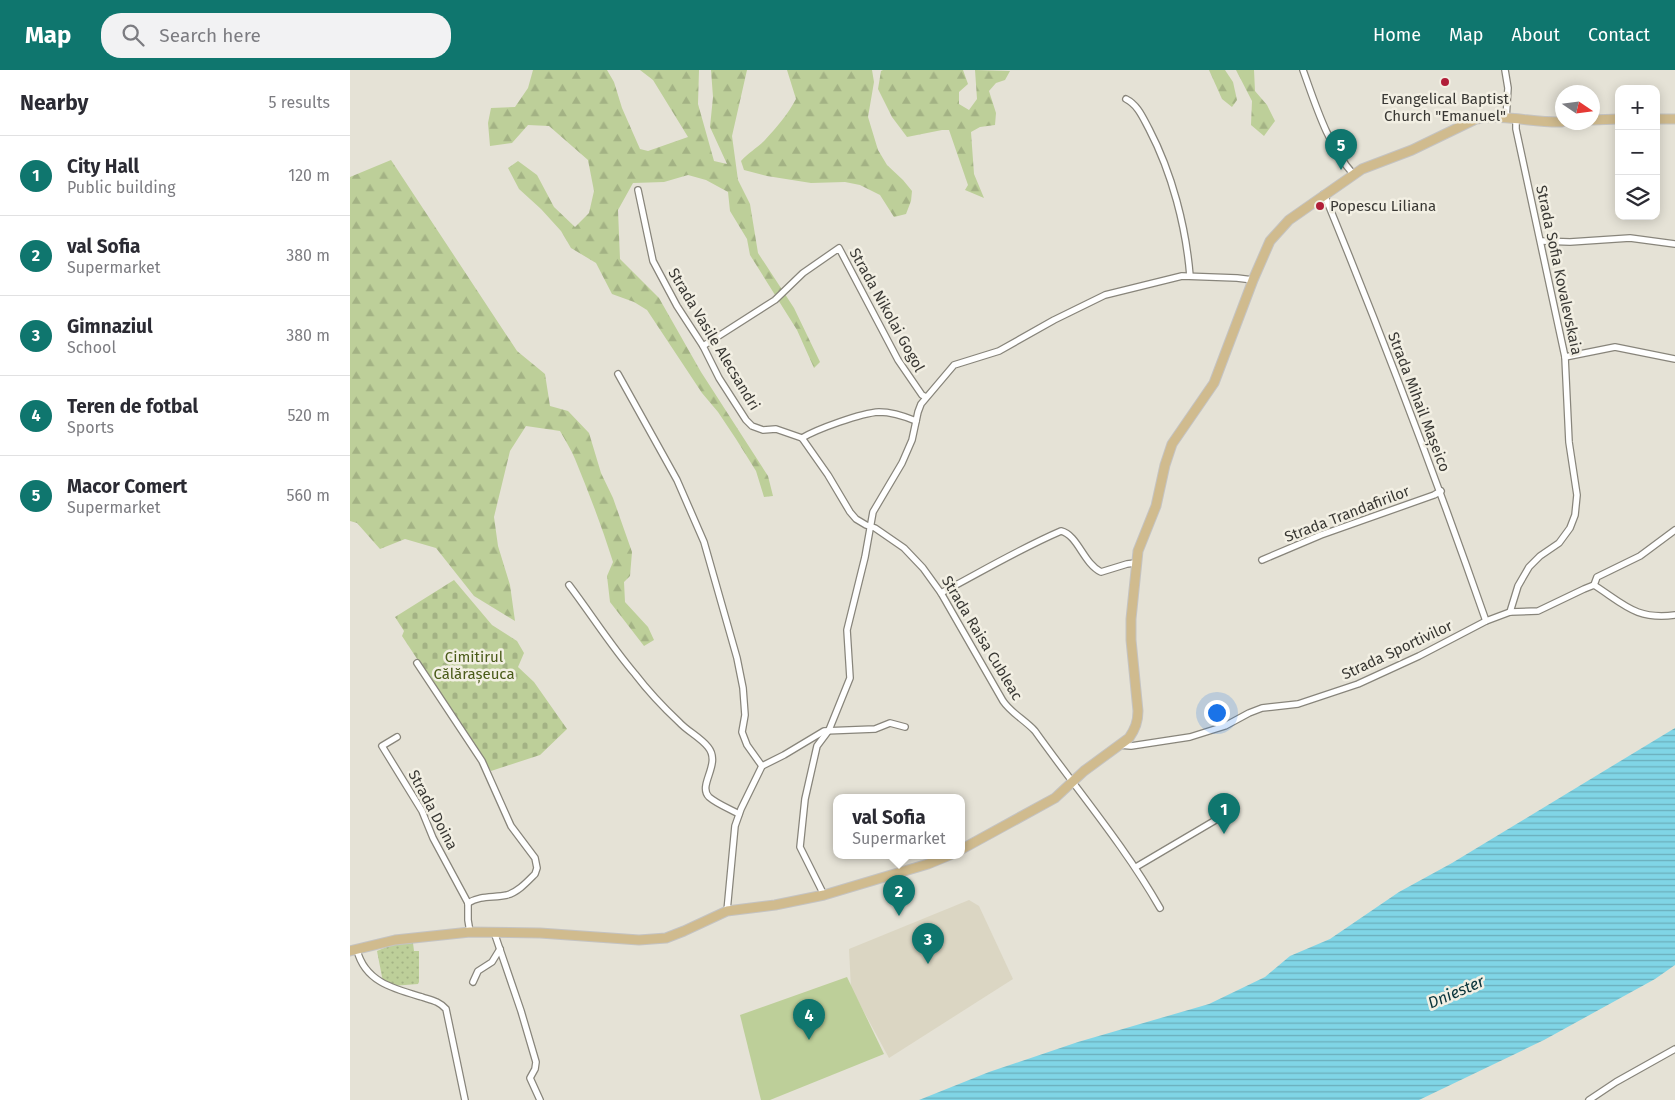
<!DOCTYPE html>
<html lang="en">
<head>
<meta charset="utf-8">
<style>
  :root { --surface:#fff; --page:#f2f2f3; --text:#2b2b33; --muted:#7c7c81; --line:#e1e1e2; --accent:#0f766e }
  body { margin:0; font-family:"Fira Sans",sans-serif; background:var(--page); color:var(--text) }
  .controls { position:absolute; right:15px; top:15px; display:grid; overflow:hidden; border-radius:10px; box-shadow:0 2px 12px #0003 }
  .controls button { width:45px; height:45px; display:grid; place-items:center; padding:0; border:0; border-bottom:1px solid var(--line); background:var(--surface); color:var(--text); font:25px sans-serif }
  .compass { position:absolute; left:1205px; top:15px; width:45px; height:45px; border-radius:50%; background:var(--surface); box-shadow:0 2px 12px #0003; rotate:103deg }
  .you { position:absolute; left:866px; top:642px; width:18px; height:18px; margin:-12px; border:4px solid #fff; border-radius:50%; background:#1a73e8; box-shadow:0 0 0 8px #1a73e833 }
  .badge { display:grid; place-items:center; width:32px; height:32px; border-radius:50%; background:var(--accent); color:#fff; font-size:16px; font-weight:700 }
  .pin { position:absolute; translate:-50% -41px; filter:drop-shadow(0 1px 2px #0008) }
  .pin::after { content:''; position:absolute; top:26px; width:18px; height:15px; background:inherit; clip-path:polygon(0 0,100% 0,50% 100%) }
  .popup { position:absolute; left:483px; top:724px; width:132px; height:65px; box-sizing:border-box; display:grid; place-content:center; border-radius:10px; background:var(--surface); filter:drop-shadow(0 1px 4px #0005); font-size:16px; white-space:nowrap; color:var(--muted) }
  .popup b { font-size:19px; color:var(--text) }
  .popup::after { content:''; position:absolute; left:50%; top:100%; margin-left:-10px; border:10px solid transparent; border-top-color:var(--surface) }
  .list { margin:0; padding:0; list-style:none }
  h2 { display:flex; justify-content:space-between; align-items:center; height:65px; margin:0; padding:0 20px; font-size:21px }
  h2 small { font-size:16px; font-weight:400; color:var(--muted) }
  .list li { display:grid; grid-template-columns:32px 1fr auto; gap:15px; align-items:center; box-sizing:border-box; height:80px; padding:0 20px; border-top:1px solid var(--line) }
  .list b { display:block; font-size:19px; white-space:nowrap }
  .list p { margin:0; font-size:16px; white-space:nowrap; color:var(--muted) }
  .list em { font-size:16px; font-style:normal; color:var(--muted) }
  .icon { flex:none; width:28px; height:28px; fill:none; stroke:currentColor; stroke-width:2; stroke-linecap:round; stroke-linejoin:round }
  .map { position:relative; flex:none; width:1325px; height:1030px; overflow:hidden }
  header { display:flex; align-items:center; gap:30px; box-sizing:border-box; height:70px; padding:0 25px; background:var(--accent); color:#fff }
  header strong { font-size:24px }
  nav { display:flex; gap:28px; margin-inline-start:auto; font-size:18px }
  .search { width:350px; height:45px; background:var(--page); display:flex; align-items:center; gap:12px; box-sizing:border-box; padding:0 18px; border-radius:20px; color:var(--muted); font-size:19px }
  main { display:flex }
  aside { flex:1; background:var(--surface) }
  .map>svg:first-child { display:block }
  .built { fill:#dbd6c3 }
  .grass { fill:url(#grass-dots) }
  .forest { fill:url(#forest-firs) }
  .cemetery { fill:url(#cemetery-stones) }
  .pitch { fill:#bdcf99 }
  .water { fill:url(#water-rules) }
  .lines { fill:none; stroke-linecap:round; stroke-linejoin:round }
  .street-casing { stroke:#88857b; stroke-width:8 }
  .primary-casing { stroke:#c4c3c2; stroke-width:11 }
  .street { stroke:#fff; stroke-width:5.5 }
  .primary { stroke:#d0bb8e; stroke-width:9 }
  .poi-dot { fill:#b11e38; stroke:#f2efe3; stroke-width:2 }
  .labels { text-anchor:middle; dominant-baseline:central; stroke-width:5; stroke-linejoin:round; paint-order:stroke }
  .poi-label { font-size:15px; fill:#393834; stroke:#f2efe3 }
  .street-label { font-size:15px; fill:#393834; stroke:#f2efe3 }
  .park-label { font-size:15px; fill:#4a5b19; stroke:#f2efe3 }
  .water-label { font-size:16px; font-style:italic; fill:#09343b; stroke:#f2efe3 }
</style>
</head>
<body>
<header>
<strong>Map</strong>
<div class="search"><svg class="icon" aria-label="search" viewBox="0 0 24 24"><circle cx="10" cy="10" r="6"/><path d="M15 15l6 6"/></svg>Search here</div>
<nav><a>Home</a><a>Map</a><a>About</a><a>Contact</a></nav>
</header>
<main>
<aside>
<h2>Nearby<small>5 results</small></h2>
<ul class="list">
<li><span class="badge">1</span><div><b>City Hall</b><p>Public building</p></div><em>120 m</em></li>
<li><span class="badge">2</span><div><b>val Sofia</b><p>Supermarket</p></div><em>380 m</em></li>
<li><span class="badge">3</span><div><b>Gimnaziul</b><p>School</p></div><em>380 m</em></li>
<li><span class="badge">4</span><div><b>Teren de fotbal</b><p>Sports</p></div><em>520 m</em></li>
<li><span class="badge">5</span><div><b>Macor Comert</b><p>Supermarket</p></div><em>560 m</em></li>
</ul>
</aside>
<div class="map">
<svg width="1325" height="1030" viewBox="0 0 1325 1030">
  <defs>
    <pattern id="grass-dots" width="8" height="8" patternUnits="userSpaceOnUse" patternTransform="scale(1.25)"><rect width="8" height="8" fill="#bdcf99"/><path d="M2 2h.1M6 6h.1" fill="none" stroke="#a3b284" stroke-width="1.8" stroke-linecap="round"/></pattern>
    <pattern id="forest-firs" width="22" height="20" patternUnits="userSpaceOnUse" patternTransform="scale(1.25)"><rect width="22" height="20" fill="#bdcf99"/><path d="M5 1l3.5 6h-7zM16 11l3.5 6h-7z" fill="#a3b284"/></pattern>
    <pattern id="cemetery-stones" width="16" height="16" patternUnits="userSpaceOnUse" patternTransform="scale(1.25)"><rect width="16" height="16" fill="#bdcf99"/><path d="M2 7V4a2 2 0 0 1 4 0v3zM10 15v-3a2 2 0 0 1 4 0v3z" fill="#a3b284"/></pattern>
    <pattern id="water-rules" width="6" height="5" patternUnits="userSpaceOnUse" patternTransform="scale(1.25)"><rect width="6" height="5" fill="#80d5e6"/><path d="M0 2.5h6" fill="none" stroke="#6aaebb"/></pattern>
  </defs>
  <rect width="100%" height="100%" fill="#e5e2d6"/>
  <polygon class="built" points="619,830 629,836 663,909 539,988 501,918 499,879"/>
  <polygon class="grass" points="46,873 63,873 64,881 69,881 69,912 68,914 42,916 33,912 27,881"/>
  <g class="forest">
    <polygon points="183,0 257,0 264,12 272,38 290,79 298,81 338,67 303,10 290,0 349,0 348,34 364,91 377,94 360,57 363,27 361,0 397,0 382,66 388,110 400,134 408,183 444,238 470,292 464,298 447,260 400,185 397,169 380,141 378,122 356,110 338,105 314,112 283,113 268,140 270,189 309,228 351,302 418,406 423,426 414,427 406,401 386,369 368,342 352,323 297,240 284,232 262,224 246,193 221,178 211,161 191,139 169,119 158,98 168,91 187,105 204,137 225,157 239,143 244,121 238,90 199,56 178,55 162,73 140,76 138,53 141,38 165,37 178,18"/>
    <path d="M437,0h85l2,12 -6,35 10,33 9,15 16,15 9,11 -1,10 -5,13 -12,3 -14,-22 -20,-10 -15,-3 -34,1 -44,-7 -23,-6 -3,-9c7,-8 16,-13 24,-21 12,-13 23,-26 31,-41z"/>
    <polygon points="533,0 613,0 618,14 609,22 609,34 619,40 627,29 625,0 660,1 655,10 646,13 639,21 646,43 645,55 630,57 621,62 624,104 634,128 615,120 618,115 599,60 592,60 557,67 542,47 528,19 531,1"/>
    <polygon points="859,0 875,0 883,12 887,30 882,37 872,29"/>
    <polygon points="886,0 904,0 905,21 917,35 925,51 914,66 901,55 902,31"/>
    <path d="M41,90l126,191 28,23 5,32 18,5 21,22 12,40 12,25 19,54 -2,24 -6,6 1,20 23,25 6,13 -10,6 -34,-44 -3,-26 6,-14c-11,-35 -24,-69 -38,-103 -4,-10 -10,-19 -15,-28l-34,-5 -16,25 -16,66 4,29 12,39 5,36 -41,-25 -38,-48 -31,-9 -25,10 -23,-26 -7,-2v-344z"/>
  </g>
  <polygon class="cemetery" points="104,510 142,555 167,571 174,583 168,597 184,612 217,659 190,685 141,701 52,566 54,561 45,547"/>
  <polygon class="pitch" points="497,907 534,984 420,1030 411,1030 390,945"/>
  <polygon class="water" points="1325,658 1325,895 1305,909 1194,970 1069,1030 569,1030 639,1002 728,972 859,934 915,907 940,886 980,869 1049,822 1102,793"/>
  <g class="lines">
    <g class="street-casing">
      <g id="street">
        <path d="M953,0c13,36 25,76 51,105"/>
        <polyline points="1155,0 1158,18 1156,49"/>
        <path d="M776,29c12,6 17,19 23,30 23,44 37,98 41,147"/>
        <path d="M288,120l15,71 24,45 26,40 16,32 27,42 6,6 11,4 13,-1 26,9 26,37 22,37 6,7 10,6 9,3 29,20 19,20 18,25 62,108c8,12 22,19 32,30 42,59 89,114 125,177"/>
        <path d="M974,124c58,141 112,284 162,427"/>
        <polyline points="1191,171 1220,172 1280,168 1325,174"/>
        <polyline points="353,276 425,230 453,203 489,178 548,290 572,325 576,327"/>
        <polyline points="1215,287 1265,277 1325,289"/>
        <polyline points="268,304 327,410 354,472 387,588 393,618 395,645 392,662 397,675 412,696"/>
        <path d="M452,368c15,-9 59,-25 77,-26 14,0 25,4 37,9"/>
        <polyline points="912,490 971,465 1084,425 1091,421"/>
        <path d="M219,515c22,29 42,61 66,89 13,17 28,33 44,48 8,9 21,15 29,25 14,17 -11,38 1,50 8,7 21,12 30,17"/>
        <polyline points="1244,515 1247,507 1290,486 1325,460"/>
        <path d="M591,523c40,-21 78,-44 120,-62 17,4 22,32 40,41l26,-8 8,-1"/>
        <polyline points="1160,542 1168,516 1179,497 1190,486 1209,473 1220,458 1225,445 1227,425 1219,372 1215,287 1166,59 1166,50"/>
        <path d="M67,593l65,98 29,65 24,32 2,10 -2,6c-8,8 -17,18 -28,21 -14,3 -26,0 -39,8"/>
        <polyline points="47,667 32,676 72,741 83,768 118,833"/>
        <path d="M769,675l12,1 59,-9 35,-11 24,-13 13,-5 36,-4 60,-20 61,-28 67,-35 24,-9 28,-1 46,-22 10,-4c31,20 42,35 81,30"/>
        <polyline points="786,797 886,738"/>
        <polyline points="474,825 450,777 455,729 467,676 479,660 500,608 497,560 515,487 523,442 552,393 562,370 568,342 571,334 604,295 649,281 704,250 755,225 832,206 887,208 903,210"/>
        <polyline points="118,833 118,850 120,862"/>
        <polyline points="377,841 385,756 391,739 412,696 434,685 474,661 525,659 540,653 555,657"/>
        <polyline points="144,862 171,941 186,992 185,999 180,1008 190,1030"/>
        <path d="M7,880c8,32 37,39 65,47 9,3 17,4 24,12l19,91"/>
        <polyline points="123,912 128,901 142,892 150,879"/>
        <polyline points="1239,1030 1266,1012 1325,979"/>
      </g>
    </g>
    <g class="primary-casing">
      <g id="primary">
        <polyline points="1306,49 1325,49"/>
        <polyline points="1242,50 1269,49"/>
        <path d="M612,779l93,-51 29,-27 45,-33c6,-9 9,-16 9,-27l-7,-71v-21l7,-68 18,-45 9,-41 7,-21 42,-61 39,-103 17,-39 19,-21 73,-51 50,-19 64,-31c28,-5 58,4 86,3"/>
        <polyline points="0,881 45,870 120,862 190,863 289,870 316,868 334,861 377,841 425,835 474,825 578,794 600,785"/>
      </g>
    </g>
    <use href="#street" class="street"/>
    <use href="#primary" class="primary"/>
  </g>
  <g class="poi-dot">
    <circle cx="1095" cy="12" r="5"/>
    <circle cx="970" cy="136" r="5"/>
  </g>
  <g class="labels">
    <g class="poi-label">
      <text x="1095" y="29">Evangelical Baptist<tspan x="1095" dy="17">Church "Emanuel"</tspan></text>
      <text x="980" y="136" text-anchor="start">Popescu Liliana</text>
    </g>
    <g class="street-label">
      <text transform="translate(1209 200) rotate(78)">Strada Sofia Kovalevskaia</text>
      <text transform="translate(537 240) rotate(61)">Strada Nikolai Gogol</text>
      <text transform="translate(364 269) rotate(59)">Strada Vasile Alecsandri</text>
      <text transform="translate(1069 332) rotate(69)">Strada Mihail Mașeico</text>
      <text transform="translate(997 444) rotate(-21)">Strada Trandafirilor</text>
      <text transform="translate(632 568) rotate(59)">Strada Raisa Cubleac</text>
      <text transform="translate(1047 580) rotate(-25)">Strada Sportivilor</text>
      <text transform="translate(83 740) rotate(62)">Strada Doina</text>
    </g>
    <g class="park-label">
      <text x="124" y="587">Cimitirul<tspan x="124" dy="17">Călărașeuca</tspan></text>
    </g>
    <g class="water-label">
      <text transform="translate(1106 922) rotate(-23)">Dniester</text>
    </g>
  </g>
</svg>
<div class="controls">
<button>+</button>
<button>−</button>
<button><svg class="icon" aria-label="layers" viewBox="0 0 24 24"><path d="M12 4l9 5-9 5-9-5zM3 14l9 5 9-5"/></svg></button>
</div>
<svg class="compass" viewBox="-18 -18 36 36"><path d="M0-13l5 13h-10z" fill="#e53935"/><path d="M0 13l5-13h-10z" fill="#7c7c81"/></svg>
<div class="you"></div>
<div class="pin badge" style="left:874px;top:764px">1</div>
<div class="pin badge" style="left:549px;top:846px">2</div>
<div class="popup"><b>val Sofia</b>Supermarket</div>
<div class="pin badge" style="left:578px;top:894px">3</div>
<div class="pin badge" style="left:459px;top:970px">4</div>
<div class="pin badge" style="left:991px;top:100px">5</div>
</div>
</main>
</body>
</html>
